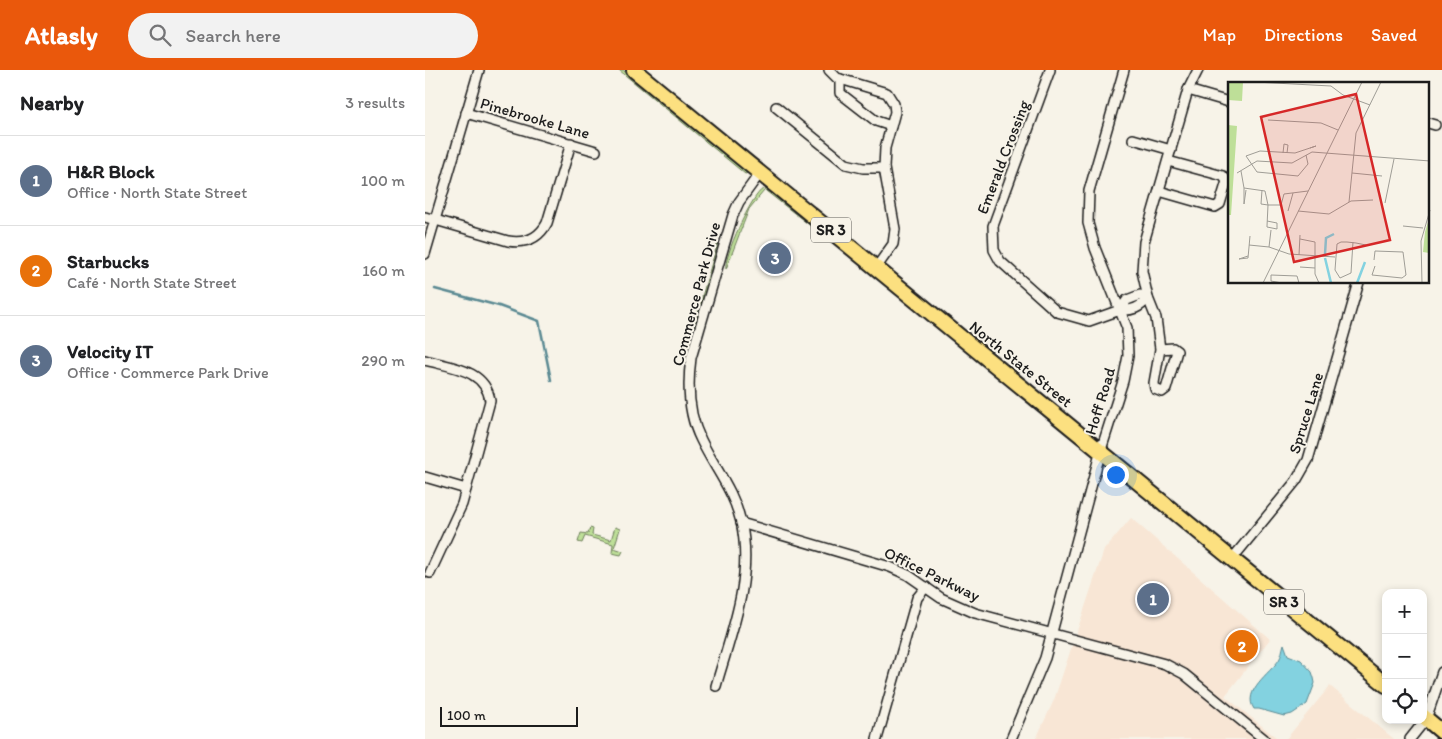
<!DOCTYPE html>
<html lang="en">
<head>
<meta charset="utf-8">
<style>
  :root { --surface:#fff; --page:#f2f2f2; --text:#202124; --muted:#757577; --line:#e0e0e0; --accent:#ea580c }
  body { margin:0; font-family:Itim,sans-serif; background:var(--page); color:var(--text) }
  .controls { position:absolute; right:15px; bottom:15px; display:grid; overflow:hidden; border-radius:10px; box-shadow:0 2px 8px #0003 }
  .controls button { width:45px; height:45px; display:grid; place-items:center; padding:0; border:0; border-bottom:1px solid var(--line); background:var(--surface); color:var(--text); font:25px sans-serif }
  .scale { position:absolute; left:15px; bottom:12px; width:138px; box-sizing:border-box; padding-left:5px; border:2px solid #1c1c1c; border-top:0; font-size:14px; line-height:18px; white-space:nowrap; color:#1c1c1c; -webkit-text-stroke:4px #f7f3e8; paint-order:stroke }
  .you { position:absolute; left:690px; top:404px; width:18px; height:18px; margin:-12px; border:4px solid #fff; border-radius:50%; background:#1a73e8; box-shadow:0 0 0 8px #1a73e833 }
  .badge { display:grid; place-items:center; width:32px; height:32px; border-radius:50%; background:var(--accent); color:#fff; font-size:16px; font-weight:700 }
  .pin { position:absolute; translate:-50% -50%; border:2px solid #fff; box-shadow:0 1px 5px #0006 }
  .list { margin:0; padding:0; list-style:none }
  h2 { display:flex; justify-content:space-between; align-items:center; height:65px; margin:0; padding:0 20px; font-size:21px }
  h2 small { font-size:16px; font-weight:400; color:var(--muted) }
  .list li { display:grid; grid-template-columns:32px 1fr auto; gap:15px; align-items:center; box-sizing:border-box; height:90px; padding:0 20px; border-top:1px solid var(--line) }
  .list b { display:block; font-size:19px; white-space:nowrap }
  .list p { margin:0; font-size:16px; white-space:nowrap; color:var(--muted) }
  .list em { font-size:16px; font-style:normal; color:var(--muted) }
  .icon { flex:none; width:28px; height:28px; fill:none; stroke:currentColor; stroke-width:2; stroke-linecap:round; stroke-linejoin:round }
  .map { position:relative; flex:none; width:1017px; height:669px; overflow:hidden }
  header { display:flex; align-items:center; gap:30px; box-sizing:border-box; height:70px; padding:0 25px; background:var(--accent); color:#fff }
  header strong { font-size:24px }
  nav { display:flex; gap:28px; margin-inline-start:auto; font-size:18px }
  .search { width:350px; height:45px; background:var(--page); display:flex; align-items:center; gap:12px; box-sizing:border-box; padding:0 18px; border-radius:28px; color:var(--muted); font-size:19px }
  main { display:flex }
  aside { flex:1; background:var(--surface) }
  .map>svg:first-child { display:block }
  .built { fill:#f8e6d5 }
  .green { fill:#bedf98; stroke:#6d7e5a }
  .water { fill:#83d2e0; stroke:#5a8992 }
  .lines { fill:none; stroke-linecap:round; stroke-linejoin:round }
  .stream { stroke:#5a8992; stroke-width:2.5 }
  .street-casing { stroke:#1c1c1c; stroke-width:12 }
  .primary-casing { stroke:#1c1c1c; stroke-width:18 }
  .street { stroke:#f7f3e8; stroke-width:9 }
  .primary { stroke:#fce080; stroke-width:14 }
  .labels { text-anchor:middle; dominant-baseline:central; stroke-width:4; stroke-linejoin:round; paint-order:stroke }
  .shield { fill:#f7f3e8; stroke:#5e5c59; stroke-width:1 }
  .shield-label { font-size:15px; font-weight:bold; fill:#1c1c1c }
  .street-label { font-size:16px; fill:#1c1c1c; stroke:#f7f3e8 }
  .inset-river { fill:none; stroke:#83d2e0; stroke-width:2.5 }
  .inset-road { fill:none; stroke:#9f9d96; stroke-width:1 }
  .view { fill:#d62828; fill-opacity:0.15; stroke:#d62828; stroke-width:2.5 }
  .inset-edge { fill:none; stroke:#1c1c1c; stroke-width:2.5 }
</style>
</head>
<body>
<header>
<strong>Atlasly</strong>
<div class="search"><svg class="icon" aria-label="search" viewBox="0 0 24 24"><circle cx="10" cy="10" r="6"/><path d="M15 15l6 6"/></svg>Search here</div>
<nav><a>Map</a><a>Directions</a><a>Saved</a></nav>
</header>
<main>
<aside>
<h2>Nearby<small>3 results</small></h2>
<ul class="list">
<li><span class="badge" style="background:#5c6f8a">1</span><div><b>H&amp;R Block</b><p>Office · North State Street</p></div><em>100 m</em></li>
<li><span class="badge" style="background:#e8710a">2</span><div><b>Starbucks</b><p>Café · North State Street</p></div><em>160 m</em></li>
<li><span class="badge" style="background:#5c6f8a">3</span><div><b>Velocity IT</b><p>Office · Commerce Park Drive</p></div><em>290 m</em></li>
</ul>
</aside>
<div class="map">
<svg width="1017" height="669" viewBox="0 0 1017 669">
  <rect width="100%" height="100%" fill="#f7f3e8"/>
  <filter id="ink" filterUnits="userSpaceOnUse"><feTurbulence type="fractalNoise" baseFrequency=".02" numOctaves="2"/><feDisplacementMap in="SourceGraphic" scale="10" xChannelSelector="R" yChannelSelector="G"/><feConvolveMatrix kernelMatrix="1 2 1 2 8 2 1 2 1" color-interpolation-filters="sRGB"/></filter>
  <g filter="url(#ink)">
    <g class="built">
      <polygon points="706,448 845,569 800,626 853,669 611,669 629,630 679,480"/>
      <polygon points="905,616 969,669 861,669"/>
    </g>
    <g class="green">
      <polygon points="194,0 198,0 323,103 320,104"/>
      <path d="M338,119l1,2 -15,18 -23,60c-3,-11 26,-75 37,-80z"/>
      <polygon points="340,119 347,121 404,167 401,168 341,121"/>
      <polygon points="293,172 280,223 267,261 268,257"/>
      <polygon points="190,457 195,459 189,478 198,481 196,485 187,483 188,474 160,466 157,473 153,472 156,463 163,464 165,458 168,459 167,465 186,470"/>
    </g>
    <path class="water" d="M859,574l4,11 13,5 11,12 2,6 1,5 -8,21 -15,10 -8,2 -25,-7h-5c-12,-18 16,-36 25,-49 3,-5 3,-10 5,-16z"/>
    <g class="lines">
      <polyline class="stream" points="10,219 74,236 114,251 126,310"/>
      <g class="street-casing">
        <g id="street">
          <polyline points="404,0 412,8 462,23 469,34 470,42 460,78 459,98 470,159 468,174 451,198"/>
          <polyline points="625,0 568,156 569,180 575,191 632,242 664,251 695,240"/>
          <polyline points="415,9 415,23 451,51 466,56"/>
          <polyline points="763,20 804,32"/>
          <polyline points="351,37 421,94 438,98 459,98"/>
          <polyline points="41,43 171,81"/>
          <polyline points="1003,53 1010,55"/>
          <polyline points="708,69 746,80"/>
          <polyline points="734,121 790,137 795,134 802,111 798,106 743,91"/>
          <path d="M0,147l83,24c18,3 31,-3 39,-18l24,-80"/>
          <polyline points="0,184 54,0"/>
          <path d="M715,225l8,3c-8,10 -16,13 -28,12l7,-10z"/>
          <polyline points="735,279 748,278 752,281 741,319 737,322 730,319 729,313 735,279 731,248 723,228 717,201 719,172 763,20 773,0"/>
          <path d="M0,290c25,7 61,9 65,41l-28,103 -32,69"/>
          <polyline points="0,407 41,419"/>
          <polyline points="316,453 465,497 483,505 516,528 550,543 740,594 759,604 839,669"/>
          <polyline points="807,489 871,411 883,390 934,212"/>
          <path d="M291,616c15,-53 38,-108 25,-164 -8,-33 -26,-53 -40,-82 -13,-26 -14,-53 -10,-82l42,-143 6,-13 21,-29"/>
          <polyline points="452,669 492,528 501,517"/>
          <polyline points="586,669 620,588 676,380 698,311 703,286 702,258 670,178 663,153 664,121 699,0"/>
          <polyline points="985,669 1001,649 1017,602"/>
        </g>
      </g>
      <g class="primary-casing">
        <g id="primary">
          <polyline points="209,0 961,615"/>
          <polyline points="998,646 1017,662"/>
        </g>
      </g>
      <use href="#street" class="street"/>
      <use href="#primary" class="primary"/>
    </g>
  </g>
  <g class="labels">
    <g class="shield">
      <rect x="386" y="147.5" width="40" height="25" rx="4"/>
      <rect x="839" y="519.5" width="40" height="25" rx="4"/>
    </g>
    <g class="shield-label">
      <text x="406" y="160">SR 3</text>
      <text x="859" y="532">SR 3</text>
    </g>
    <g class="street-label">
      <text transform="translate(110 48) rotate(16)">Pinebrooke Lane</text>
      <text transform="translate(578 87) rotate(-69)">Emerald Crossing</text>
      <text transform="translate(271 224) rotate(-75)">Commerce Park Drive</text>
      <text transform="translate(596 294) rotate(39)">North State Street</text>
      <text transform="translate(675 331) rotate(-73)">Hoff Road</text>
      <text transform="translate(881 343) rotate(-73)">Spruce Lane</text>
      <text transform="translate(507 504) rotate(26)">Office Parkway</text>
    </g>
  </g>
  <g transform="translate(803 12)">
    <rect width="201" height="201" fill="#f7f3e8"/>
    <path d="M0,0h15l-1,19 -14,-1zM0,43l9,1 -6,89h-3zM201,137v34l-6,-1 2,-20z" fill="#bedf98"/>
    <path class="inset-river" d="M97,172l1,-16 8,-4M97,176l6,25M129,201l8,-21"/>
    <path class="inset-road" d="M27,0l76,4 12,9 27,10M40,38l53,3 17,7M55,71l1,-9 4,1 -1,8M78,73l2,9 -10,12 -41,-4 -11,-16 14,-5 35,2 21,-7 -6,2M13,89l3,17 21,3 3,14h13l3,-11 24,-3M9,91l20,-12 35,2 20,-11 118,9M124,91l30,3M16,106v16l2,-14M34,108l-1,14 7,1 -1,21v1l10,2v-6l-10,-2M121,120l7,-69 25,-51M157,121l9,-44M60,129l5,-18M70,129l31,3 22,-13 22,-1M175,144l20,2M72,157l15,3v32l4,9M125,160l-2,31 -11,5 -5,-8 2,-26 4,-2h6l9,1 10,2M21,163l20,2 20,7 46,3M41,165l2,-17M71,173l1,-20M20,174l-9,3 9,-1 2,-22M146,178l1,-9 28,1 3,23 -4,3 -30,-3 3,-9M72,185l15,1M35,201l99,-201M54,201l-11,-2v-6l26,1 2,7M194,201l-1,-42 9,-31"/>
    <path class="view" d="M128,12l34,146 -96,22 -33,-145z"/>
    <rect width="201" height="201" class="inset-edge"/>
  </g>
</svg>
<div class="controls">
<button>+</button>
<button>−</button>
<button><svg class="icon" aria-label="locate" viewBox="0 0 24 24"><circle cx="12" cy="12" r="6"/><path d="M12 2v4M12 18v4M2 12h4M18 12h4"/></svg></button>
</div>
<div class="scale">100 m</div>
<div class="you"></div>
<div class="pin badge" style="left:728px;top:529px;background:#5c6f8a">1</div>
<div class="pin badge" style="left:817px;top:576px;background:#e8710a">2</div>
<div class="pin badge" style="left:350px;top:188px;background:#5c6f8a">3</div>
</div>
</main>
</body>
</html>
